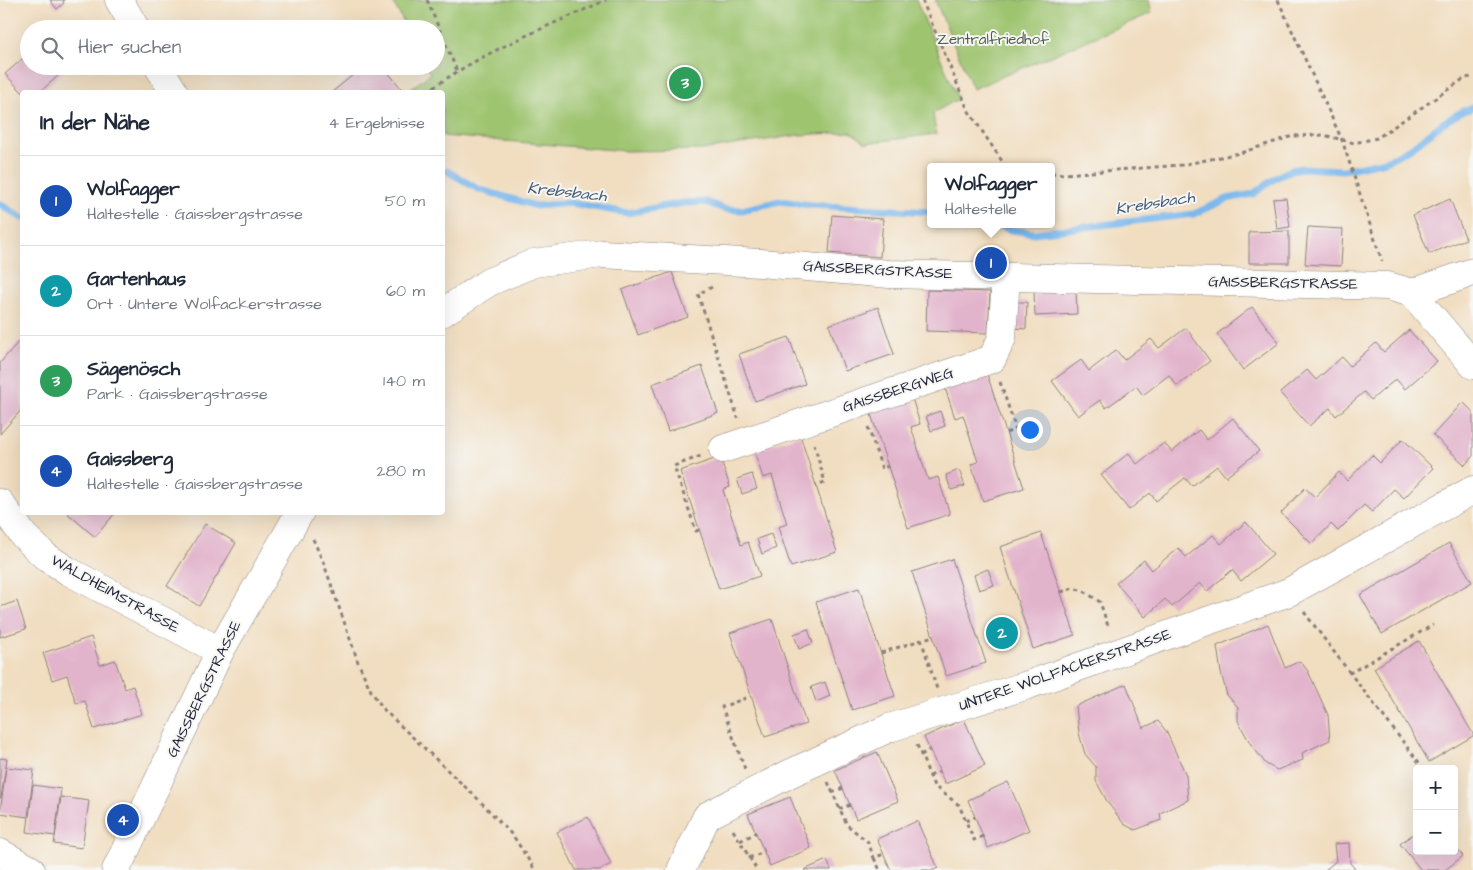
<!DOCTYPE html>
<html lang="de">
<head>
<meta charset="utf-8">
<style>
  :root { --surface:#fff; --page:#f6f6f7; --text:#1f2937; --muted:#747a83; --line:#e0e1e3; --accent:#ea580c }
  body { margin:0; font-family:"Architects Daughter",sans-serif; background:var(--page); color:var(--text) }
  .controls { position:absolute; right:15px; bottom:15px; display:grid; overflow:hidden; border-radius:5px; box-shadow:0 5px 20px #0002 }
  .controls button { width:45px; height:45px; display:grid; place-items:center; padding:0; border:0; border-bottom:1px solid var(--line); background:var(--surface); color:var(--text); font:25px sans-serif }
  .you { position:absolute; left:1029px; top:429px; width:18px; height:18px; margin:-12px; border:4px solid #fff; border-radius:50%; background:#1a73e8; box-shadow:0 0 0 8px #1a73e833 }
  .badge { display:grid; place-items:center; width:32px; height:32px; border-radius:50%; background:var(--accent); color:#fff; font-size:16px; font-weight:700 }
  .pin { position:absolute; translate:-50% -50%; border:2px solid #fff; box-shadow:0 1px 5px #0006 }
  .popup { position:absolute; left:927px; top:163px; width:128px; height:65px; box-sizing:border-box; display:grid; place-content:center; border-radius:5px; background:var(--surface); filter:drop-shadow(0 1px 4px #0005); font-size:16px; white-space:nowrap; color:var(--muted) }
  .popup b { font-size:19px; color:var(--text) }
  .popup::after { content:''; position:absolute; left:50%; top:100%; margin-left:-10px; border:10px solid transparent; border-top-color:var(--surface) }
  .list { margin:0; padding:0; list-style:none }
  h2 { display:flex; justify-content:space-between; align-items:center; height:65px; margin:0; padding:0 20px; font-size:21px }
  h2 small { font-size:16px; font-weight:400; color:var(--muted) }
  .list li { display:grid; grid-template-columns:32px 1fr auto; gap:15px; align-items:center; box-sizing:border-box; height:90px; padding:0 20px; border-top:1px solid var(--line) }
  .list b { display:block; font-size:19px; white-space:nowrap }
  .list p { margin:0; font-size:16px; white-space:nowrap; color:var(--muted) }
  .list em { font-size:16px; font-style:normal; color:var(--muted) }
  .icon { flex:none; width:28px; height:28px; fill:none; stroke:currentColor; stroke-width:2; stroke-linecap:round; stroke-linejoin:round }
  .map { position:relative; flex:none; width:1473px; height:870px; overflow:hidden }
  .search { position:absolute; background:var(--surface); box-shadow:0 5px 20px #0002; left:20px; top:20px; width:425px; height:55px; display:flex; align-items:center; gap:12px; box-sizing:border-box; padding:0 18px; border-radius:28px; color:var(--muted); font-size:19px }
  .panel { position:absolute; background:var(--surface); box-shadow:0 5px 20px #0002; left:20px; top:90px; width:425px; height:425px; border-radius:5px }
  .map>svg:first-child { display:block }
  .green { fill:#9ec46f; stroke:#607355 }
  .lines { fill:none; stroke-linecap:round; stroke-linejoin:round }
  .stream { stroke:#7ab8ed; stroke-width:7 }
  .building { fill:#e2b4cc }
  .minor-casing { stroke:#8a807d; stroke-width:29 }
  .path { stroke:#8a807d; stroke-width:3; stroke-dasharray:4 4; stroke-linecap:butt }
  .minor { stroke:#fff; stroke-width:28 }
  .labels { text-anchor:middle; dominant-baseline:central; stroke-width:4; stroke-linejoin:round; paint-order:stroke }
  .park-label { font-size:15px; fill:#4d5b4d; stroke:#f6f6f2 }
  .street-label { font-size:15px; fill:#22223b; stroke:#f6f6f2 }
  .water-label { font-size:16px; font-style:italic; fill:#415679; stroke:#f6f6f2 }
</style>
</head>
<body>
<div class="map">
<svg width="1473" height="870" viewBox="0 0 1473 870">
  <rect width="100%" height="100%" fill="#f6f6f2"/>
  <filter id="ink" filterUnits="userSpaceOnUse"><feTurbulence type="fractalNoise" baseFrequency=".02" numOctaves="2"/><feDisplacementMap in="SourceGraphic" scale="10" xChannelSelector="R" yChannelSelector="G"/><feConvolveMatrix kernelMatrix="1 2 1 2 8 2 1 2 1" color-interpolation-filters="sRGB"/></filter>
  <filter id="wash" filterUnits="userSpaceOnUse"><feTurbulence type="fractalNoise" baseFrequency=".0096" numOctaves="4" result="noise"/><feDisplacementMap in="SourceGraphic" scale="20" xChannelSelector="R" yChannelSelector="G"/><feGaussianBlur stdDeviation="1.12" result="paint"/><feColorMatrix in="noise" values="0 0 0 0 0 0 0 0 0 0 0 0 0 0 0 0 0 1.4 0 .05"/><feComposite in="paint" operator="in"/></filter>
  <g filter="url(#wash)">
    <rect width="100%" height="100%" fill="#f1ddbf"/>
    <g class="green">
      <polygon points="392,0 916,0 958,99 933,113 936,134 866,143 851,132 799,135 702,150 626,151 443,136 442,92 406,92 430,74 426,66 436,66 436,29 407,29"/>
      <polygon points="935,0 1149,0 1152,13 973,89"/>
    </g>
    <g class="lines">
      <g class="stream">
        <polyline points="442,171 447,171 478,189 536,206 571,203 627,213 683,203 706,202 724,209 742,210 780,201 811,205 931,212"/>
        <polyline points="0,204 22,218"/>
        <polyline points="996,224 1011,230 1034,233 1194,214 1227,199 1253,194 1277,177 1291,170 1302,168 1343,170 1386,161 1411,148 1443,123 1463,111 1473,108"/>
      </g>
    </g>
    <g id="blocks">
      <g class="building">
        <polygon points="50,0 65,0 63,1 64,3 57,9"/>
        <polygon points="29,53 29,66 69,66 40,92 22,92 5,74"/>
        <polygon points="364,66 383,66 404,92 332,92"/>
        <polygon points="1286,198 1290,227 1277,229 1273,199"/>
        <polygon points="1450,199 1466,239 1429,254 1413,215"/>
        <polygon points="832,215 883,219 880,257 829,253"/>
        <polygon points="1308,227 1343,229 1341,266 1305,264"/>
        <polygon points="1289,231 1289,263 1249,263 1249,232"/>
        <polygon points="672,272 688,317 638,335 622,290"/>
        <polygon points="927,290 990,292 988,333 926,331"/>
        <polygon points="1076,290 1077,314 1035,316 1034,291"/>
        <polygon points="1015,302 1027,302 1026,329 1014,328"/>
        <polygon points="878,307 894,354 845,371 829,325"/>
        <polygon points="1252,307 1279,343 1243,370 1217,334"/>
        <polygon points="1186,328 1210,361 1177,386 1169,375 1143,395 1136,386 1106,408 1100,400 1078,416 1052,381 1081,360 1089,371 1116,350 1124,360 1151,339 1159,348"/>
        <polygon points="1409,330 1437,361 1405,389 1396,379 1371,400 1364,392 1336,416 1330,408 1309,426 1280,393 1307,370 1316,380 1342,357 1350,366 1376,343 1384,352"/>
        <polygon points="789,337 805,384 755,401 739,354"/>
        <polygon points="19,341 22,344 22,409 0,434 0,363"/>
        <polygon points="702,366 718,413 668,431 652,384"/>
        <polygon points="987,374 1024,488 983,501 971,464 978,462 963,415 955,418 945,388"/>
        <polygon points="912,398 920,424 911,427 928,480 938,477 950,514 908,528 870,411"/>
        <polygon points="1463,402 1473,412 1473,456 1465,465 1433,435"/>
        <polygon points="940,411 945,426 931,431 926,416"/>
        <polygon points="1233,418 1259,451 1226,477 1217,466 1192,486 1185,478 1156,501 1150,493 1129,510 1101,475 1129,453 1137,464 1164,443 1172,452 1199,430 1207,440"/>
        <polygon points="800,435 837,552 791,567 778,527 787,524 772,475 763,478 754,450"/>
        <polygon points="1403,439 1433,468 1404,498 1394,489 1372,512 1364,505 1338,531 1331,524 1312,544 1281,513 1305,488 1315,497 1339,472 1347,481 1372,455 1380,463"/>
        <polygon points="720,457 730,487 723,490 741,545 748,542 760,576 719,589 680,471"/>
        <polygon points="959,470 965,486 951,490 946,475"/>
        <polygon points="752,474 757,489 742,494 737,479"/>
        <polygon points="66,512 116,512 95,537"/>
        <polygon points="1246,522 1273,554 1241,581 1232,570 1207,591 1200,583 1172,607 1165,599 1145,617 1116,583 1144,560 1152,570 1178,548 1186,557 1213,535 1221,544"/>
        <polygon points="205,524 236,543 199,606 167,586"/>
        <polygon points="1041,533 1075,635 1033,649 1000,547"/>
        <polygon points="771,534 776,548 762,554 757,539"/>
        <polygon points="1449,543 1472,582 1382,634 1360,595"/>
        <polygon points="952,559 986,663 946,676 912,572"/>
        <polygon points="988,569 994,585 979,590 974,575"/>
        <polygon points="859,588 895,696 852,710 816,602"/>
        <polygon points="17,601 26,629 0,637 0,607"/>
        <polygon points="772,619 806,724 765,737 730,633"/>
        <polygon points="1006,623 1011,639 999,642 994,626"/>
        <polygon points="1268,624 1285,668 1300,661 1308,671 1328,715 1330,740 1302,753 1303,760 1277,770 1266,764 1250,743 1238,721 1238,707 1227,695 1221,673 1217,646"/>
        <polygon points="808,629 813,643 799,649 794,634"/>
        <polygon points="91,637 100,665 115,660 125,689 133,686 142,714 94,729 85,701 76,703 67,675 52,680 43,653"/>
        <polygon points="1419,641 1473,734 1473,736 1429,762 1374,668"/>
        <polygon points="825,682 830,696 816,702 811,687"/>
        <polygon points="1126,684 1143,728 1158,721 1166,731 1186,775 1188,800 1160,813 1161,820 1135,830 1124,824 1108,803 1096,781 1096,767 1085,754 1079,733 1076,706"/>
        <polygon points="964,719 985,766 945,784 924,737"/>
        <polygon points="877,752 898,801 856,819 835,770"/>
        <polygon points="0,758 7,759 1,798 0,798"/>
        <polygon points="6,767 34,770 28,817 0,813"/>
        <polygon points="1008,782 1029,830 988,848 968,800"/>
        <polygon points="33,785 61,789 55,836 27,832"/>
        <polygon points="61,797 89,801 82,848 54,844"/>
        <polygon points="790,797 811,848 770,866 748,814"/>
        <polygon points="588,817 611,864 599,870 576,870 557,832"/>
        <polygon points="917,821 938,868 934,870 891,870 877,839"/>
        <polygon points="1417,831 1417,851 1454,851 1454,845 1463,856 1445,870 1421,870 1400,844"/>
        <polygon points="1349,843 1350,863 1356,870 1325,870 1336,861 1334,844"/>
        <polygon points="827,860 831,870 804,870"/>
      </g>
    </g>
  </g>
  <g filter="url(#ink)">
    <use href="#blocks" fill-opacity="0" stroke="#8a807d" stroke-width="1"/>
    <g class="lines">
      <g class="minor-casing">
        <g id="minor">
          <polyline points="119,0 136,29"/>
          <polyline points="158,66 174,92"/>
          <polyline points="1412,293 1473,272"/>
          <polyline points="442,313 489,282 534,263 602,254 760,263 889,274 1388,286 1412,293 1473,365"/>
          <polyline points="723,449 992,359 1002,338 1006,277"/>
          <polyline points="0,503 24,536 45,556 68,571 220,651"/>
          <polyline points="0,853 31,870"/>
          <polyline points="116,870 220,651 300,512"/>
          <polyline points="681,870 707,816 789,774 889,728 1025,686 1289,592 1473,490"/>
        </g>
      </g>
      <g class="path">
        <polyline points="427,0 457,71"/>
        <polyline points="922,0 968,110 1006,167"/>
        <polyline points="1278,0 1342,140 1382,261"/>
        <path d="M427,92c54,-40 118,-64 179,-92"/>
        <polyline points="1051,173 1064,174 1182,165 1240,153 1293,136 1324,135 1354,143 1377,138 1465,78 1473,77"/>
        <polyline points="712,287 698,294 738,418"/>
        <polyline points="1000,382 1016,429 1006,433"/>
        <polyline points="868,427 882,469 888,466"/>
        <polyline points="814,444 825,482 816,485"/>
        <polyline points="699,530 696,531 674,466 701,456"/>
        <polyline points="313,539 324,564 358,662 371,691 385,711 479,800 514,837 535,870"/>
        <polyline points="1061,592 1073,588 1084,591 1100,602 1109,629"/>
        <polyline points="1304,612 1350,673"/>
        <polyline points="921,639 937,689"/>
        <polyline points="881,653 933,636"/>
        <polyline points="917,745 934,786 959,805 974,840 983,836"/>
        <polyline points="921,755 929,750"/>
        <polyline points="745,769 722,707 751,696"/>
        <polyline points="1424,769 1350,673 1433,625"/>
        <polyline points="930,776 939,772"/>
        <polyline points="828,782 847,825 868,842 874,858 884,854"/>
        <polyline points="832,793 843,788"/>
        <polyline points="839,809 850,805"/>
        <polyline points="966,821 975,817"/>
        <polyline points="733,830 757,870"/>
        <polyline points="740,841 756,833"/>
        <polyline points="749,858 764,852"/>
        <polyline points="874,858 880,870"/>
      </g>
      <use href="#minor" class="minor"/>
    </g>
  </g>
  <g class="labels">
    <g class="park-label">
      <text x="993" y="39">Zentralfriedhof</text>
    </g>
    <g class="street-label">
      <text transform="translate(878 270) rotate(3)">GAISSBERGSTRASSE</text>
      <text transform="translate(1283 283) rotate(1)">GAISSBERGSTRASSE</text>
      <text transform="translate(898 390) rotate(-18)">GAISSBERGWEG</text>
      <text transform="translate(115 594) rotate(29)">WALDHEIMSTRASSE</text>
      <text transform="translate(1065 670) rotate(-19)">UNTERE WOLFACKERSTRASSE</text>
      <text transform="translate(204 689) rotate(-64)">GAISSBERGSTRASSE</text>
    </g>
    <g class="water-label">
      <text transform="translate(567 192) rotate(6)">Krebsbach</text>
      <text transform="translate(1155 203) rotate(-9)">Krebsbach</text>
    </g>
  </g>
</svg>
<div class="controls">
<button>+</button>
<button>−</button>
</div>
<div class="you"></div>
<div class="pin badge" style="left:991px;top:263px;background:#1a4fb4">1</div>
<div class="popup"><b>Wolfagger</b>Haltestelle</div>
<div class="pin badge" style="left:1002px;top:633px;background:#0f9aa8">2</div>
<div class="pin badge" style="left:685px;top:83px;background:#2e9e5b">3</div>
<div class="pin badge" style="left:123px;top:820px;background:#1a4fb4">4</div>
<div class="search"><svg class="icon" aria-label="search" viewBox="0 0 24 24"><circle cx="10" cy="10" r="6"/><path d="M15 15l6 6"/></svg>Hier suchen</div>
<section class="panel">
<h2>In der Nähe<small>4 Ergebnisse</small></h2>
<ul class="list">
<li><span class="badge" style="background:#1a4fb4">1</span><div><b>Wolfagger</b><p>Haltestelle · Gaissbergstrasse</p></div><em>50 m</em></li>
<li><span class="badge" style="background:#0f9aa8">2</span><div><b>Gartenhaus</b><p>Ort · Untere Wolfackerstrasse</p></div><em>60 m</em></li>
<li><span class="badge" style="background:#2e9e5b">3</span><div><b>Sägenösch</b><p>Park · Gaissbergstrasse</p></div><em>140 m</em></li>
<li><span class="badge" style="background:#1a4fb4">4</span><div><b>Gaissberg</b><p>Haltestelle · Gaissbergstrasse</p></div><em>280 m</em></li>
</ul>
</section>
</div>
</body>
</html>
